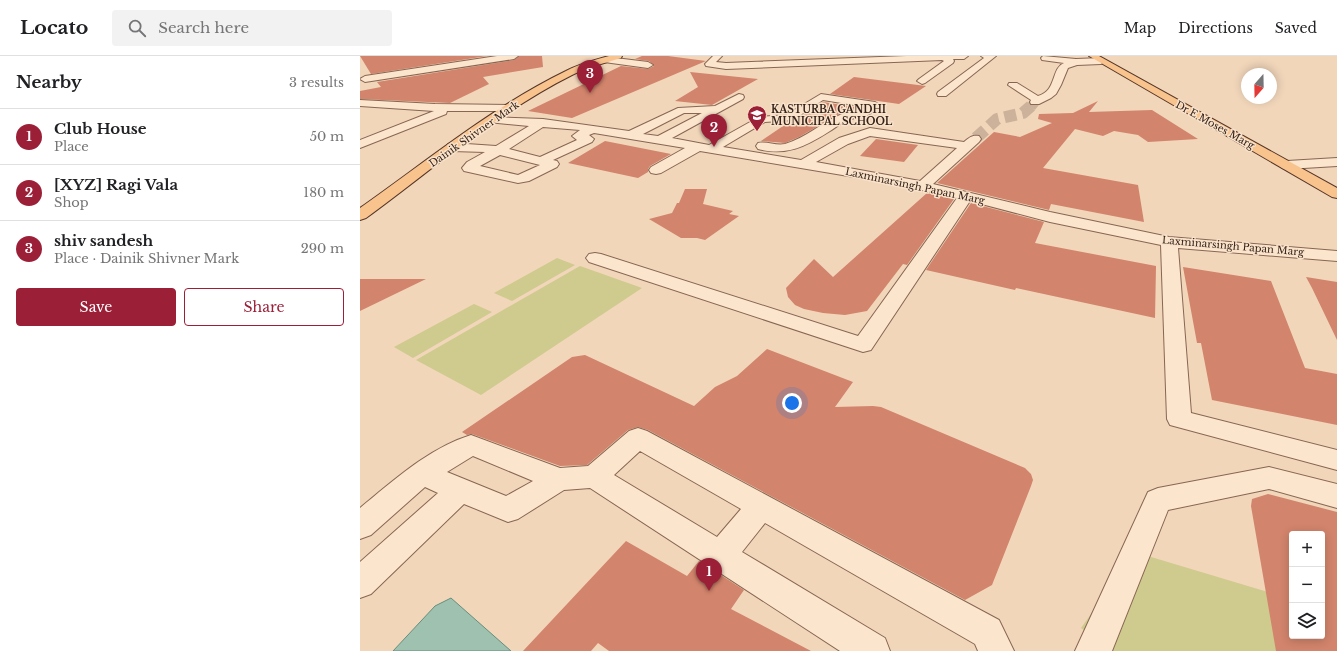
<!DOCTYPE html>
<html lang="en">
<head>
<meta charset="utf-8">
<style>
  :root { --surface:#fff; --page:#f2f2f2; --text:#202124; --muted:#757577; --line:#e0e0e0; --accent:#9b1f37 }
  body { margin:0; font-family:"Libre Baskerville",serif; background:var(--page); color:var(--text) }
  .controls { position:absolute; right:12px; bottom:12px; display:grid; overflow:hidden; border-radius:4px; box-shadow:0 2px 10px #0003 }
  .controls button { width:36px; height:36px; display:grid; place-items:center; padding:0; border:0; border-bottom:1px solid var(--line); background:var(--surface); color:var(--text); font:20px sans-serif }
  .compass { position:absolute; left:881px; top:12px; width:36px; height:36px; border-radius:50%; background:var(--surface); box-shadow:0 2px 10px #0003; rotate:200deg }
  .you { position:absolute; left:432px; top:347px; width:14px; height:14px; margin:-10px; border:3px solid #fff; border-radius:50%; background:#1a73e8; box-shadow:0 0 0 6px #1a73e833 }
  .badge { display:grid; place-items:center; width:26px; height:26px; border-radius:50%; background:var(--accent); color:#fff; font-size:13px; font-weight:700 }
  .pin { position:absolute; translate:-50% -33px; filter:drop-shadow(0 1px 2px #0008) }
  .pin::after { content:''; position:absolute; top:21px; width:14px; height:12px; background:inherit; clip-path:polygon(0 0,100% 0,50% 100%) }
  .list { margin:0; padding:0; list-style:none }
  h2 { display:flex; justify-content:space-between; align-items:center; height:52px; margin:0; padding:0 16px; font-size:17px }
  h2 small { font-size:13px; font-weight:400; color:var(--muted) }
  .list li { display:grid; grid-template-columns:26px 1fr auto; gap:12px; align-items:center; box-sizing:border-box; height:56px; padding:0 16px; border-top:1px solid var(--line) }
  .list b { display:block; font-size:15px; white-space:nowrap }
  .list p { margin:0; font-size:13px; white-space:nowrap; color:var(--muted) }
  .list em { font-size:13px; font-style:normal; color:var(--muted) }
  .actions { display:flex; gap:8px; padding:12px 16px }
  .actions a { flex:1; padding:9px 0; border:1px solid var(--accent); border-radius:4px; text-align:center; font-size:14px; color:var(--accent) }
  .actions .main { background:var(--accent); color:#fff }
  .icon { flex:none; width:22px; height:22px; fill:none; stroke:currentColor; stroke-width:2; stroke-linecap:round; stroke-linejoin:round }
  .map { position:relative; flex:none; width:977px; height:595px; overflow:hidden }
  header { display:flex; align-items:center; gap:24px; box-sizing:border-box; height:56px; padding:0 20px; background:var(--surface); border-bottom:1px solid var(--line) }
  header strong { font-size:19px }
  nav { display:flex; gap:22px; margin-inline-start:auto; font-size:14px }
  .search { width:280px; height:36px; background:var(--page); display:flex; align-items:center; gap:10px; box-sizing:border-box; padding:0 14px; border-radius:4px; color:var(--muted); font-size:15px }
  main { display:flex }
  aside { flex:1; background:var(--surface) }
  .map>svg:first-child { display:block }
  .green { fill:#cfca8d }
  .water { fill:#9fc1b0; stroke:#668e7d }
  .building { fill:#d2846c; fill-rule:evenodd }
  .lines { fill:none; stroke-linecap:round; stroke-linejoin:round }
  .minor-tunnel-far1 { stroke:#ccb29a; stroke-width:10; stroke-dasharray:10 5; stroke-linecap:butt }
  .minor-tunnel { stroke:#ccb29a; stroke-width:12; stroke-dasharray:12 6; stroke-linecap:butt }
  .minor-casing { stroke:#886653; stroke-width:2 }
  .major-casing { stroke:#553528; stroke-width:2 }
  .minor { fill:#fbe5cd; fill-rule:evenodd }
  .major { fill:#f8c38d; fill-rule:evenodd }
  .labels { text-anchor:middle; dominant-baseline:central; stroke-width:3; stroke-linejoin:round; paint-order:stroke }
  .far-poi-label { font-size:10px; font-weight:bold; fill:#362219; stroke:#f8e2ca; text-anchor:start }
  .far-street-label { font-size:10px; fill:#362219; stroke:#f8e2ca }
</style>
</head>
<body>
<header>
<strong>Locato</strong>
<div class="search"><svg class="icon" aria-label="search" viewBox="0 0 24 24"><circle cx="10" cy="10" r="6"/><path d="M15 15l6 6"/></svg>Search here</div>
<nav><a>Map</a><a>Directions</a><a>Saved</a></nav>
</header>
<main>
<aside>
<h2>Nearby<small>3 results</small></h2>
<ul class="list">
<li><span class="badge">1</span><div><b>Club House</b><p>Place</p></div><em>50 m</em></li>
<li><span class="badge">2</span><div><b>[XYZ] Ragi Vala</b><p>Shop</p></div><em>180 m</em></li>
<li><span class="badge">3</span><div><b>shiv sandesh</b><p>Place · Dainik Shivner Mark</p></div><em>290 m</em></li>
</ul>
<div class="actions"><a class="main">Save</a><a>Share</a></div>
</aside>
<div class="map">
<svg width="977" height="595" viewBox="0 0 977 595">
  <rect width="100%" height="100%" fill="#f1d6ba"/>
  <g class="green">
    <polygon points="197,202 215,209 152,245 134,237"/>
    <polygon points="220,210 282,232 121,339 56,304"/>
    <polygon points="114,248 132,256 53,302 34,291"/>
    <polygon points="781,498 918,539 932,580 948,595 753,595 721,572 756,523"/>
  </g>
  <polygon class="water" points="91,542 151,595 33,595 75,550"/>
  <g class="building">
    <polygon points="0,0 127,0 11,18"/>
    <polygon points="159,0 182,0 183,11 123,21 129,28 90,47 0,43 0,35 21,31 17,26 154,4"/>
    <polygon points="282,0 308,0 346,5 212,62 168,55 261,10 288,13 294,10 289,5 275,3"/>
    <polygon points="330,16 398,23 352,49 315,45 338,31"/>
    <polygon points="494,21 566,30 539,48 470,38"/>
    <polygon points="738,45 729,56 792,54 838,83 788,86 778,79 754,75 743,80 715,73 683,112 778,129 784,166 691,148 689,154 577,127 634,76 660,81 692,67 678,63 679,58 713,57"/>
    <polygon points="463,46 501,52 491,55 486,54 439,81 425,87 401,85 429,66 434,65"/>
    <polygon points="516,83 558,89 544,106 500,100"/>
    <polygon points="245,85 311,98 290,110 288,113 288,116 278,122 208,107"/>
    <polygon points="325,133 347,133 343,148 373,155 369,158 379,160 345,184 337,182 321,182 289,163 312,157 317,147 319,147"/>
    <polygon points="567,137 594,143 547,209 543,208 507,255 485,259 463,257 444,253 435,249 428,241 426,232 454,203 473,221"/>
    <polygon points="611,147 684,166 675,187 796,210 795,262 656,232 655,234 566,214"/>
    <polygon points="823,211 911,225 945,312 977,318 977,369 852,344 841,287 837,287"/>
    <polygon points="946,221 977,226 977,284 952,232"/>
    <polygon points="0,223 66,223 0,255"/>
    <polygon points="407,293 493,326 475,351 513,350 521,351 665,412 671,418 673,424 671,430 632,529 605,544 288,374 278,371 268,374 227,409 200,410 112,378 107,379 102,376 212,301 225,299 334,350 355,331 377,320"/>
    <path d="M908,438l69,18v139h-61l-25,-145 1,-7zM932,478h30v102h-30z"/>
    <polygon points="266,485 327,520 339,505 384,534 371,553 451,595 249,595 238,587 231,595 163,595"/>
  </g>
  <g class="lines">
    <polyline class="minor-tunnel-far1" points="671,51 675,46"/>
    <polyline class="minor-tunnel" points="616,82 637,63 663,57 671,50"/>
    <g class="minor-casing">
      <g id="minor">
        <polygon points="137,0 158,0 154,3 5,26 0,23 5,20"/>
        <polygon points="353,0 362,0 356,6 366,7 546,0 608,0 604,3 593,3 594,5 593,7 565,27 562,28 557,25 559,23 584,5 582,4 366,13 346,10 345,8"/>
        <polygon points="621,0 636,0 586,40 578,40 577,38 578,36 624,2"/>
        <path d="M683,0l33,3 25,-1 4,3 -4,3 -24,1 -9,3 -7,17 -5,9 -5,4 -12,6h-8l-1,-2 1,-2 -23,-15 1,-2h8l21,13c19,-5 13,-28 26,-33l-22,-3 -1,-2z"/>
        <polygon points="247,1 288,6 293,9 288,12 244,6 243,4"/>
        <path d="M379,38l4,1 1,2 -1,2 -71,39 37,7 50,-28 27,-2 35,-21 54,8 5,3c-9,13 -19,10 -32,15 -6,2 -13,8 -18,11 -25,16 -43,25 -72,18l-2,-3 2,-3c9,-2 18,3 27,1 21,-6 36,-21 55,-29 9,-4 17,-2 26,-8l-43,-7 -30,20 -28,2 -42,25 78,13 38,-22 31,-10 94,14c6,-5 8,-7 15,-6l2,3 -2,3 -46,42 117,28 119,25 168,14v10l-159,-13 13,165 146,37v20l-167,-45 -3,-6 -6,-174 -111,-23 -80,-21 -99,149 -8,2 -274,-90 -3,-4 3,-4 6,-1 6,1 257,82 99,-138 -61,-14 -196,-33 -39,22 -5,1 -5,-1 -2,-3 2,-3 34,-19 -91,-15 -5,2 5,4 -2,3 -39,18 4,1 2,3 -2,3 -28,14 -11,2 -54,-12 -2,-3 5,-6 18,-10 -33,-1 -4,-1 -2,-3 2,-3 4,-1 44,3 33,-20 -41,-4 -2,-2 2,-2 4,-1 51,2 86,12 49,-23 37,-2zM324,57h18l-44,23 -15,-2zM183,71l37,3 -8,6 5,4 -37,17 -31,-8zM510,80l87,12 -37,33 -104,-19 32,-18zM140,99l40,10 -22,10 -38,-9z"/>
        <polygon points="0,44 75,48 150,49 155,52 150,55 87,55 86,58 0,92 0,84 74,55 0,50"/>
        <polygon points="977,102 977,110 927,113 922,112 920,109 922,106 927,105"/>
        <path d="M278,372l9,3 352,189 15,31h-36l-3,-7 -210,-121 -23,29 143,86 5,13h-50l-250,-163 -26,2 -46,29 -10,3 -44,-18 -93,90 -11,4v-36l78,-69 -13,-6 -54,48 -11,4v-31c33,-27 69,-60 111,-73l89,33 28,-2 41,-35zM280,395l101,58 -24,28 -103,-62zM113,400l60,25 -27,15 -59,-24z"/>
        <polygon points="909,411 977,428 977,452 909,433 808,454 752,595 715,595 788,436 798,432"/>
      </g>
    </g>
    <g class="major-casing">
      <g id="major">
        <path d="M249,0h13l-1,2c-16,5 -33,9 -49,17 -74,37 -139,94 -206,143l-6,2v-12c67,-47 132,-101 206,-137 13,-7 28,-11 43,-15z"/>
        <polygon points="729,0 739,0 977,132 977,142 972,141"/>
      </g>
    </g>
    <use href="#minor" class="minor"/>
    <use href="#major" class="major"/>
  </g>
  <defs>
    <g id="school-pin" transform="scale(1)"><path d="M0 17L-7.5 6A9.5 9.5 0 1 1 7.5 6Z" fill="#9b1f37" stroke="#f8e2ca"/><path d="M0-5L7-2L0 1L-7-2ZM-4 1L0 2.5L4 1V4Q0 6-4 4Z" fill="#fff"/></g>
  </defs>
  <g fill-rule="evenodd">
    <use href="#school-pin" x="397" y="59"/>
  </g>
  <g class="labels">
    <g class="far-poi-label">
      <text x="411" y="53">KASTURBA GANDHI<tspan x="411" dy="12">MUNICIPAL SCHOOL</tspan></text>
    </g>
    <g class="far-street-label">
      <text transform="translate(855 69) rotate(29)">Dr E Moses Marg</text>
      <text transform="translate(114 78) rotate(-35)">Dainik Shivner Mark</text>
      <text transform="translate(555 130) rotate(12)">Laxminarsingh Papan Marg</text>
      <text transform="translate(873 190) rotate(5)">Laxminarsingh Papan Marg</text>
    </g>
  </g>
</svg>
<div class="controls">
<button>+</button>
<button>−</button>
<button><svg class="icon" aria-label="layers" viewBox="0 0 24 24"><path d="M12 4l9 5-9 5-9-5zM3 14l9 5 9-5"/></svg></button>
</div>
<svg class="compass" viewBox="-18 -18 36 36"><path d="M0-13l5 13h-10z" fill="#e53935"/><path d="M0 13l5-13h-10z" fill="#757577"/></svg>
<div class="you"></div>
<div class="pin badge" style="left:349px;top:535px">1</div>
<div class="pin badge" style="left:354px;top:91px">2</div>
<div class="pin badge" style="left:230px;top:37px">3</div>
</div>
</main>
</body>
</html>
